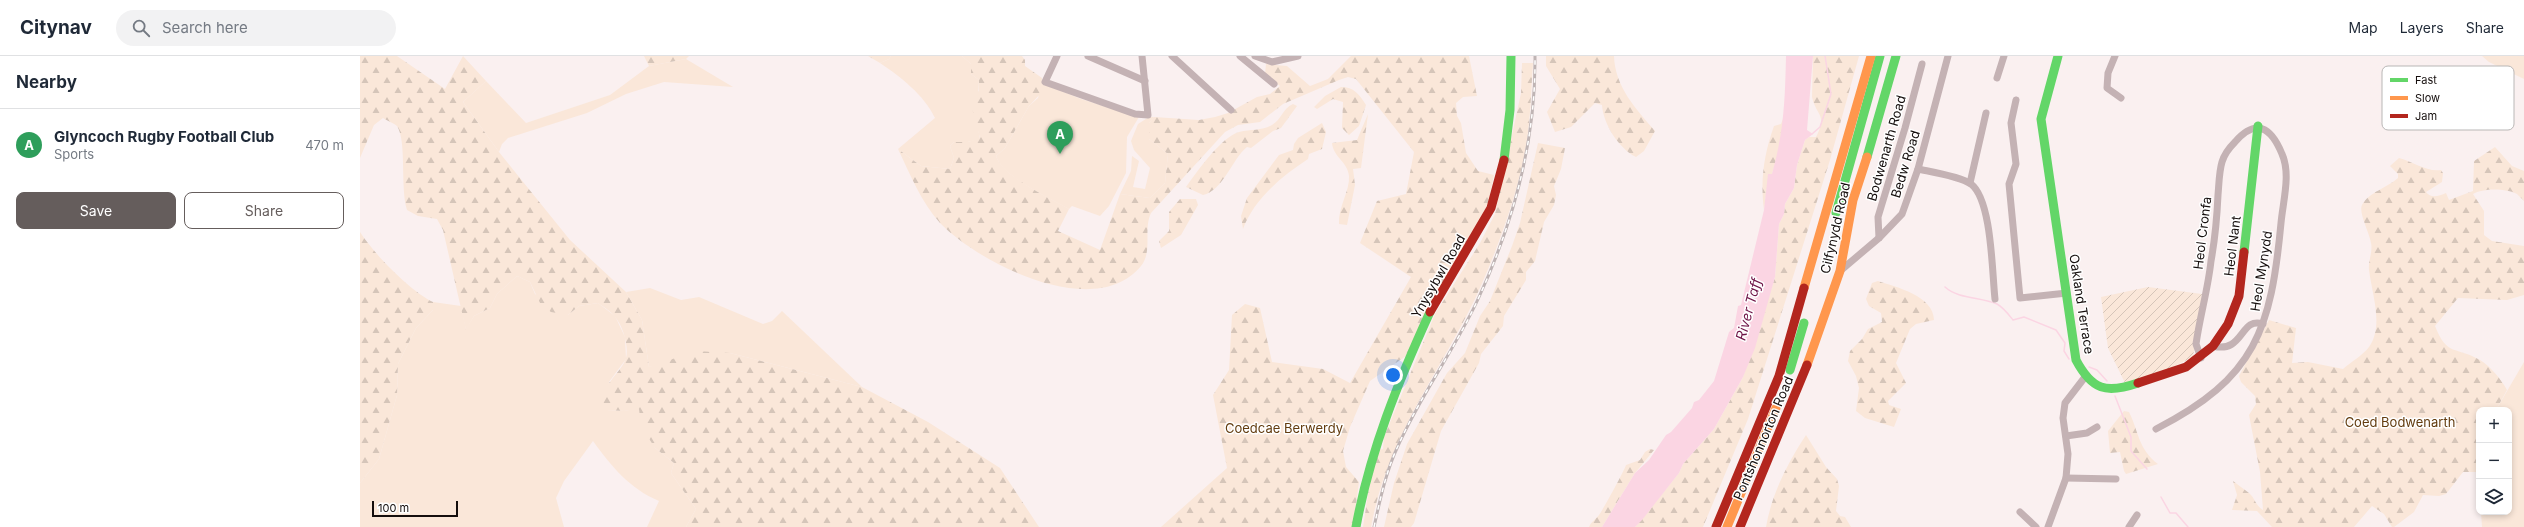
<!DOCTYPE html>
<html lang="en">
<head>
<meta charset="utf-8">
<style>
  :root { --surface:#fff; --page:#f2f2f3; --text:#1f2937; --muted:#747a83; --line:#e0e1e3; --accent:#655d5c }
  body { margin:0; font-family:Inter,sans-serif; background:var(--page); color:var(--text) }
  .controls { position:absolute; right:12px; bottom:12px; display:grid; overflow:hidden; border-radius:8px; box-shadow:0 2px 6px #0003 }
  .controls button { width:36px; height:36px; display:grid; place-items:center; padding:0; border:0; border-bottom:1px solid var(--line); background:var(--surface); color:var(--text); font:20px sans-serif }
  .scale { position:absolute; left:12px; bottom:10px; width:86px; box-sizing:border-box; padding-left:4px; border:2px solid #150e0d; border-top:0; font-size:11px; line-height:14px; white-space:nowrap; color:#150e0d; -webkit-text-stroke:3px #fff; paint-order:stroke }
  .you { position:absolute; left:1033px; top:319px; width:14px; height:14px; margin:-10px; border:3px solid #fff; border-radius:50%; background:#1a73e8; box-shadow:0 0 0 6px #1a73e833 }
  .badge { display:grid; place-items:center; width:26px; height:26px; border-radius:50%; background:var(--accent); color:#fff; font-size:13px; font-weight:700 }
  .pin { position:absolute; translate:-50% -33px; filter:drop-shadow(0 1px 2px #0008) }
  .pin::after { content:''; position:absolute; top:21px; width:14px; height:12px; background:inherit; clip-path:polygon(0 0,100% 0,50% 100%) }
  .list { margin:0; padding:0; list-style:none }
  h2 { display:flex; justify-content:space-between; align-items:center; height:52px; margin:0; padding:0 16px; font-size:17px }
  h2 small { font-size:13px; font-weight:400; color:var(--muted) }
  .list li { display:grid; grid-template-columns:26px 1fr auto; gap:12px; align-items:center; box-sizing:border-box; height:72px; padding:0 16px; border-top:1px solid var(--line) }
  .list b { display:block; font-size:15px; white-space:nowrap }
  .list p { margin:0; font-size:13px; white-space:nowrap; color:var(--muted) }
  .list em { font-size:13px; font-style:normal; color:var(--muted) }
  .actions { display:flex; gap:8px; padding:12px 16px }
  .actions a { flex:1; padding:9px 0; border:1px solid var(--accent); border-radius:8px; text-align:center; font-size:14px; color:var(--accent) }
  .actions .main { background:var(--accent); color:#fff }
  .icon { flex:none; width:22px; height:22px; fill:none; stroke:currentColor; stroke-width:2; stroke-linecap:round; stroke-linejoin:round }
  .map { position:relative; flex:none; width:2164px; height:471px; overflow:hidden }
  header { display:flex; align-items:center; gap:24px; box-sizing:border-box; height:56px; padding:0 20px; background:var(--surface); border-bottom:1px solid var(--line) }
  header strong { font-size:19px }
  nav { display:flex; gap:22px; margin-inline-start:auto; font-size:14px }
  .search { width:280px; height:36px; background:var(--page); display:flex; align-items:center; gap:10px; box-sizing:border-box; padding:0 14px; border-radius:22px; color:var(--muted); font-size:15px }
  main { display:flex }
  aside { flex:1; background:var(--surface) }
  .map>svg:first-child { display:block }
  .green { fill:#fae7d9 }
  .forest { fill:url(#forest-firs) }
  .garden { fill:url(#garden-furrows) }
  .water { fill:#fbd5e3 }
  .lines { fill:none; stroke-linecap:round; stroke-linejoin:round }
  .stream { stroke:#fbd5e3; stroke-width:1.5 }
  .street { stroke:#c4b2b4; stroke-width:7 }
  .fast { stroke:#63d668; stroke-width:9 }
  .slow { stroke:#ff974d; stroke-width:9 }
  .jam { stroke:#b3261e; stroke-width:9 }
  .rail-casing { stroke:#bfb4b4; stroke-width:3 }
  .rail { stroke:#fff; stroke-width:1.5; stroke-dasharray:4.5; stroke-linecap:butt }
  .labels { text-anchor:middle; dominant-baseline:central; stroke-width:3; stroke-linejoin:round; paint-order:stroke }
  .street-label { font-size:13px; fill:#150e0d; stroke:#fff }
  .park-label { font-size:13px; fill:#633c0f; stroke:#fff }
  .water-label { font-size:14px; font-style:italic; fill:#6f1548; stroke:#fff }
  .key { fill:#fff; stroke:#b9b7b6; stroke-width:1 }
  .key-label { font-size:11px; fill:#150e0d }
</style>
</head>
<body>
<header>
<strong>Citynav</strong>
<div class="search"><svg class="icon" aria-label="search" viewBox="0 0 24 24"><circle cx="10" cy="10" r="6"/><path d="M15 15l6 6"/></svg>Search here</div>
<nav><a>Map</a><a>Layers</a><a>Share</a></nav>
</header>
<main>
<aside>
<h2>Nearby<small></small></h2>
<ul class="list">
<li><span class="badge" style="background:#2e9e5b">A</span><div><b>Glyncoch Rugby Football Club</b><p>Sports</p></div><em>470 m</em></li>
</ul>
<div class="actions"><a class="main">Save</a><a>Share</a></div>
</aside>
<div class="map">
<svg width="2164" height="471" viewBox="0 0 2164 471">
  <defs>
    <pattern id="forest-firs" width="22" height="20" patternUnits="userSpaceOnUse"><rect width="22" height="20" fill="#fae7d9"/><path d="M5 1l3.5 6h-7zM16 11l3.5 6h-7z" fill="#d5c5b9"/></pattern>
    <pattern id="garden-furrows" width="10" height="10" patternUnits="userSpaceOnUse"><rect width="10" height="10" fill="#fae7d9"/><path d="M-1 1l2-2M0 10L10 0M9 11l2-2" fill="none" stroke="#d5c5b9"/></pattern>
  </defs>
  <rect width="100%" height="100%" fill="#faf0f0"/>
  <g class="green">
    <path d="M531,0h71l9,8v10l8,6 -2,43 3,16 -12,3h-14l-4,4 4,12 -4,11 -29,-3 -23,-17 37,-31c-11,-23 -34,-41 -55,-55l9,-4z"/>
    <polygon points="2122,0 2164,0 2164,23 2129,6"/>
    <polygon points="326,3 373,31 304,26 266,38 227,57 148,82 142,88 139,96 103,46 126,25 166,67 250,39 289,10"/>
    <path d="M682,27l39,16 58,18 -12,20 -1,36 -17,33 -9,10 -28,-10 -3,3c-20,-12 -66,-31 -73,-53l9,-8 24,-42 9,-8z"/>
    <polygon points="789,61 794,61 789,67 789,83 808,98 805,127 790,142 760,138 771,115 772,100 779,105 773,131 785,133 790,112 774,94 771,85 778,68"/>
    <path d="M157,220l13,6 5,12 33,21 11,-9 19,-3 17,13 10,21 1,22 -17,23 -2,28 17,1 15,-3 16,40 19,15 -3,10 25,36 -10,18h-39l12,-26c-29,-12 -48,-35 -66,-60l-29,40 -8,17 8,29h-204v-44l19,-24 18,-64 1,-31 18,-36 17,-18v-8l28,4 5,23 8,-13 16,-8 7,-14z"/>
    <polygon points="290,232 321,244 339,241 403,268 412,265 422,255 502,331 370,297 289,311 282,264 266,236"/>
    <polygon points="2164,306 2164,471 2122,471 2121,456 2149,456 2149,354 2136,354"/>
  </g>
  <g class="forest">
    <path d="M0,0h37l48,33 18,-33 23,25 -23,21 36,50 71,88 56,52 16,28 7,47 47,-16 34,2 132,34 66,35 72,46 39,59h-353l10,-18 -25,-36 3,-10 -19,-15 -14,-22 -2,-17 -15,2 -17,-1c-15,-19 14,-35 19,-52 3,-11 -3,-32 -11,-41 -4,-6 -12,-10 -17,-14l-19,3 -11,9 -17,-3 -10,-7 -11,-23 -13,-6 -20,18 -7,14 -16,8 -8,14 -23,-100 -6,-11 -19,-3 -11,-6c-7,-22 0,-69 -10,-84 -3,-3 -10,-5 -14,-8l-9,7 -14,33z"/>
    <polygon points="284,0 329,0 326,3 289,10"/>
    <polygon points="508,0 531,0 529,3 520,7"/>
    <path d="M602,0h60l3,4v6l17,12 1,13 -14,15 -24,42 -9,8c7,21 53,41 73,53l-11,22 42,19 20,-56 30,4 15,-15 3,-29 -19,-15v-16l5,-6 45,3 16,-3 13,-4 29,-16 13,-3 10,-8 -15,-12 1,-10 21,2 23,20 18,-7 23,-23h118l8,40 -14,1 -7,6 1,13 4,7 5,30 12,18 16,4 -6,29 -82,152 -36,25 -20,46 -7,24 3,16 13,15 -6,45h-192l66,-59 -14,-73 16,-25 3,-55 13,-11 15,4 12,54 51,7 27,14 61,-106 -51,-34 17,-42 29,-7 8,-42 -58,-73 -8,-2 -9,3 -56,24 -23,18 -22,3 -13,7 -74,81c-8,17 2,38 -10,53 -46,56 -161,-2 -201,-43 -19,-21 -30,-49 -42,-74l23,17 29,3 4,-11 -4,-12 4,-4h14l12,-4 -11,-41 10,-6v-11l-8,-6v-10z"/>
    <path d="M1186,0h68c1,31 22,53 41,75l-11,20 -8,6c-18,-9 -33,-34 -34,-52l-7,-2 -24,24 -16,5 -8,-20 13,-23 -14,-23z"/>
    <path d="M1453,0h46l-29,104 -82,259 -45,108h-68l44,-54 4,-9 31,-35 29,-52 32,-100 4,-53 5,-10 1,-10 9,-16 3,-23 8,-25 4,-3h7c12,-23 0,-21 -4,-40z"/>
    <path d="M1162,7h11c-2,27 -2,54 -7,82 -7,47 -31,111 -51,154 -39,80 -87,137 -104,228h-8l9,-59 6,-18 5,-1 1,-12 51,-123 45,-71 15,-29 26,-121z"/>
    <path d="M981,31c13,0 18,7 25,18l-7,21 -10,9 -7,-7 1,-26 -10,-3 -16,10 -3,-2 11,-11z"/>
    <path d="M933,48l4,2 -16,22 -8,3 -22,17 -4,-1c-15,12 -24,44 -44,48l-17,-8c11,-15 35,-50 53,-55 12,-3 22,-1 33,-7 10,-6 10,-16 21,-21z"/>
    <path d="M1008,58l-7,54 -8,1 2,16 -8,40 -8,-1c-1,-17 11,-33 10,-48 -1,-14 -16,-19 -17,-33l25,-3z"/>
    <path d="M1425,58l-4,31 -9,29h-3l-5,36c-4,-30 0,-56 10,-84l7,-2z"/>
    <path d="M962,67l4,9 -4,17 -13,5 -1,5c-26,17 -54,40 -65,70l-2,-13 6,-18 32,-43 14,-5 1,-6 4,-6z"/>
    <polygon points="1178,87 1205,92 1201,113 1194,130 1196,139 1194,149 1184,166 1175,205 1166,216 1166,224 1144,260 1143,270 1121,298 1119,307 1081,375 1054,467 1051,471 1024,471 1034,427 1047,388 1087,317 1105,297 1120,260 1130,245 1152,190 1160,167"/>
    <path d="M2135,91l17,19 12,5v30c-2,-2 -5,-5 -7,-7 -11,-6 -34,-6 -44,0l11,17v24l8,6 32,5v49l-17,5 -49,-2 -23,28c12,31 21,20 45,34 11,7 21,19 27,30l-11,20h-17v62h-16l-17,22 -7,2 -16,-1 -9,17 -20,15h-2l-8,-13 -12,-8 -18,21h-82l-15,-16 -25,-1 5,-15 -4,-14c5,4 11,8 16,12 6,5 6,12 14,17l-3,-38 -11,-57 7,-11 -1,-8 -14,-14 -2,-6 30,-56 27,8 -4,35 16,-1 35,7c8,-7 20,-14 26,-22 15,-21 3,-53 0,-77 -1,-9 4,-18 2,-27 -1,-9 -13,-31 -9,-38 7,-13 25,-17 36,-27v-4l-8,-8 9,-8c15,4 27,14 42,12l2,3 -1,9 -16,10c5,7 13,4 20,1l3,7 24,-9 1,-30z"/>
    <polygon points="820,143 836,143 838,149 821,179 801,192 799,185 809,175 809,156"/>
    <path d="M0,176c14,22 50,59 73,70v8l-17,18 -18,36 -1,31 -18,64 -19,24z"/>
    <path d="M1518,225c18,6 56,15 56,39l-18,4 -6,5 -14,34 10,20 -18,18 1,4 12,4 -7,18 -29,-9 -9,-7 3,-23 -3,-12 -8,-15 2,-10 12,-12 6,-10 14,-7 -1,-9 -12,-7 -3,-7 6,-16z"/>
    <path d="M1764,355l5,1c10,20 9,37 29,52l-32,10 -2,-3 -4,-19 -10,1 -2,-22z"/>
    <path d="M1446,379l20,32 11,12 2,7 -3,25 4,5 5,1 6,10h-85c6,-34 21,-63 40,-92z"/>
    <path d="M1290,393l4,1 -19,23 -33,54h-13c2,-5 7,-8 10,-12 5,-7 25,-44 27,-50l14,-5 5,-8z"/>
  </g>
  <polygon class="garden" points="1788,231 1842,238 1833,301 1796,319 1765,327 1748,292 1741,241"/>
  <path class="water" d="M1426,0h27l-6,74 6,4 -8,6 -8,25 -3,23 -9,16 -1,10 -5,10 -4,53 -20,71 -12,29 -29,52 -31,35 -4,9 -37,47 -7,7h-33l33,-54 14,-13 17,-25 5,-3 21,-24 2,-6 5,-2 15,-19 15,-49 5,-4 4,-22 3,-1 23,-95 4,-36h4c12,-43 13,-74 14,-118z"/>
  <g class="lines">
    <g class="stream">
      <polyline points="1452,78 1460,71 1471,38 1465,0"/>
      <path d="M1585,231c13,12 36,10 52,17 6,3 12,11 16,16l11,-3 32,13 9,13 -1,8 5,8"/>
      <polyline points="1729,311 1737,314 1747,325"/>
      <polyline points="1755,340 1771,381 1771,395 1787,413"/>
      <polyline points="1801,441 1810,457 1816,457 1828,471"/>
    </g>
    <g class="street">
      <polyline points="697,0 685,26 775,58 788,59 782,0"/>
      <polyline points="728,0 785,25"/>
      <polyline points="812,0 871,54"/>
      <polyline points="880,0 914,28"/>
      <polyline points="895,0 912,6 938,0"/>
      <polyline points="1755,0 1748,17 1747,32 1761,42"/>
      <polyline points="1637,22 1644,0"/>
      <polyline points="1656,44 1651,67 1656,108 1649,128 1660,242 1707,237"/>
      <path d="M1558,113c14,3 41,7 53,15 21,16 21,89 24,115"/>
      <polyline points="1610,127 1626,57"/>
      <polyline points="1519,182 1518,161 1545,72 1562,8"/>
      <polyline points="1480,215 1519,182 1542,158 1558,113 1588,0"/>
      <path d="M1853,290c31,8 27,-30 50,-22"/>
      <path d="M1796,373c100,-51 115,-100 125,-206 2,-22 10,-49 1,-69 -11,-27 -26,-36 -47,-12 -5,5 -11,13 -13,20 -3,10 -3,22 -4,33 -1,22 -3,44 -7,66 -3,28 -11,55 -15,83l5,14"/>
      <polyline points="1706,380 1727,377 1737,371"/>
      <polyline points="1706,422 1756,423"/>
      <polyline points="1660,456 1676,471"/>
      <polyline points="1688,471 1706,422 1708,398 1703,362 1705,347 1725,321"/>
      <polyline points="1769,471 1777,459"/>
    </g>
    <g class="fast">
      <path d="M1698,0l-17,63 35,241c16,30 30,34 62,23"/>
      <polyline points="1507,101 1536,0"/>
      <polyline points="1144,104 1150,54 1151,0"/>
      <polyline points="1476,157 1520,0"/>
      <polyline points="1884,196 1898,70"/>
      <polyline points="1430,314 1444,267"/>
      <path d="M996,471c14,-76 42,-145 74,-215"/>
    </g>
    <g class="slow">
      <polyline points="1444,232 1511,0"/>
      <polyline points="1447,309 1480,215 1493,144 1507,101"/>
      <polyline points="1367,471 1416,352"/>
    </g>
    <g class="jam">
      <polyline points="1070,256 1131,152 1144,104"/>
      <polyline points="1778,327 1826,311 1853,290 1868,268 1879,240 1884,196"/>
      <polyline points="1356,471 1419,320 1444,232"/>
      <polyline points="1380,471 1447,309"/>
    </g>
    <g class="rail-casing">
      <path id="rail" d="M1014,471c6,-27 12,-56 24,-81 23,-52 58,-98 81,-149 35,-76 57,-158 56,-241"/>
    </g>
    <use href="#rail" class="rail"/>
  </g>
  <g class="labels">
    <g class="street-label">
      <text transform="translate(1526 92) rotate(-74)">Bodwenarth Road</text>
      <text transform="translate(1545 108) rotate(-73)">Bedw Road</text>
      <text transform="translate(1475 172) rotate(-77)">Cilfynydd Road</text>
      <text transform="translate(1842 177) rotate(-83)">Heol Cronfa</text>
      <text transform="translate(1872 190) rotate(-83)">Heol Nant</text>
      <text transform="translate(1901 215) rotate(-81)">Heol Mynydd</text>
      <text transform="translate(1078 220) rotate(-60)">Ynysybwl Road</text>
      <text transform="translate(1722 248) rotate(81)">Oakland Terrace</text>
      <text transform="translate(1403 382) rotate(-67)">Pontshonnorton Road</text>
    </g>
    <g class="park-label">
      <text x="2040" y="366">Coed Bodwenarth</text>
      <text x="924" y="372">Coedcae Berwerdy</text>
    </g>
    <g class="water-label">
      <text transform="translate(1388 253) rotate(-75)">River Taff</text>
    </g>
  </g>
  <rect x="2022" y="10" width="132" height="64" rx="6" class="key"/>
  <rect x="2030" y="22" width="18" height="4" fill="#63d668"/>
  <rect x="2030" y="40" width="18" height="4" fill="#ff974d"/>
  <rect x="2030" y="58" width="18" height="4" fill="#b3261e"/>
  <g class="key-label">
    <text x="2055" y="28">Fast</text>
    <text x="2055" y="46">Slow</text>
    <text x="2055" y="64">Jam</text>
  </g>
</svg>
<div class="controls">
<button>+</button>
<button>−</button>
<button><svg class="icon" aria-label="layers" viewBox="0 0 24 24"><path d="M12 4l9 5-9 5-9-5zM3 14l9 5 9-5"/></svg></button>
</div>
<div class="scale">100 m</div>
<div class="you"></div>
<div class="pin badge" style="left:700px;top:98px;background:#2e9e5b">A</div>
</div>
</main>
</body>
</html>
